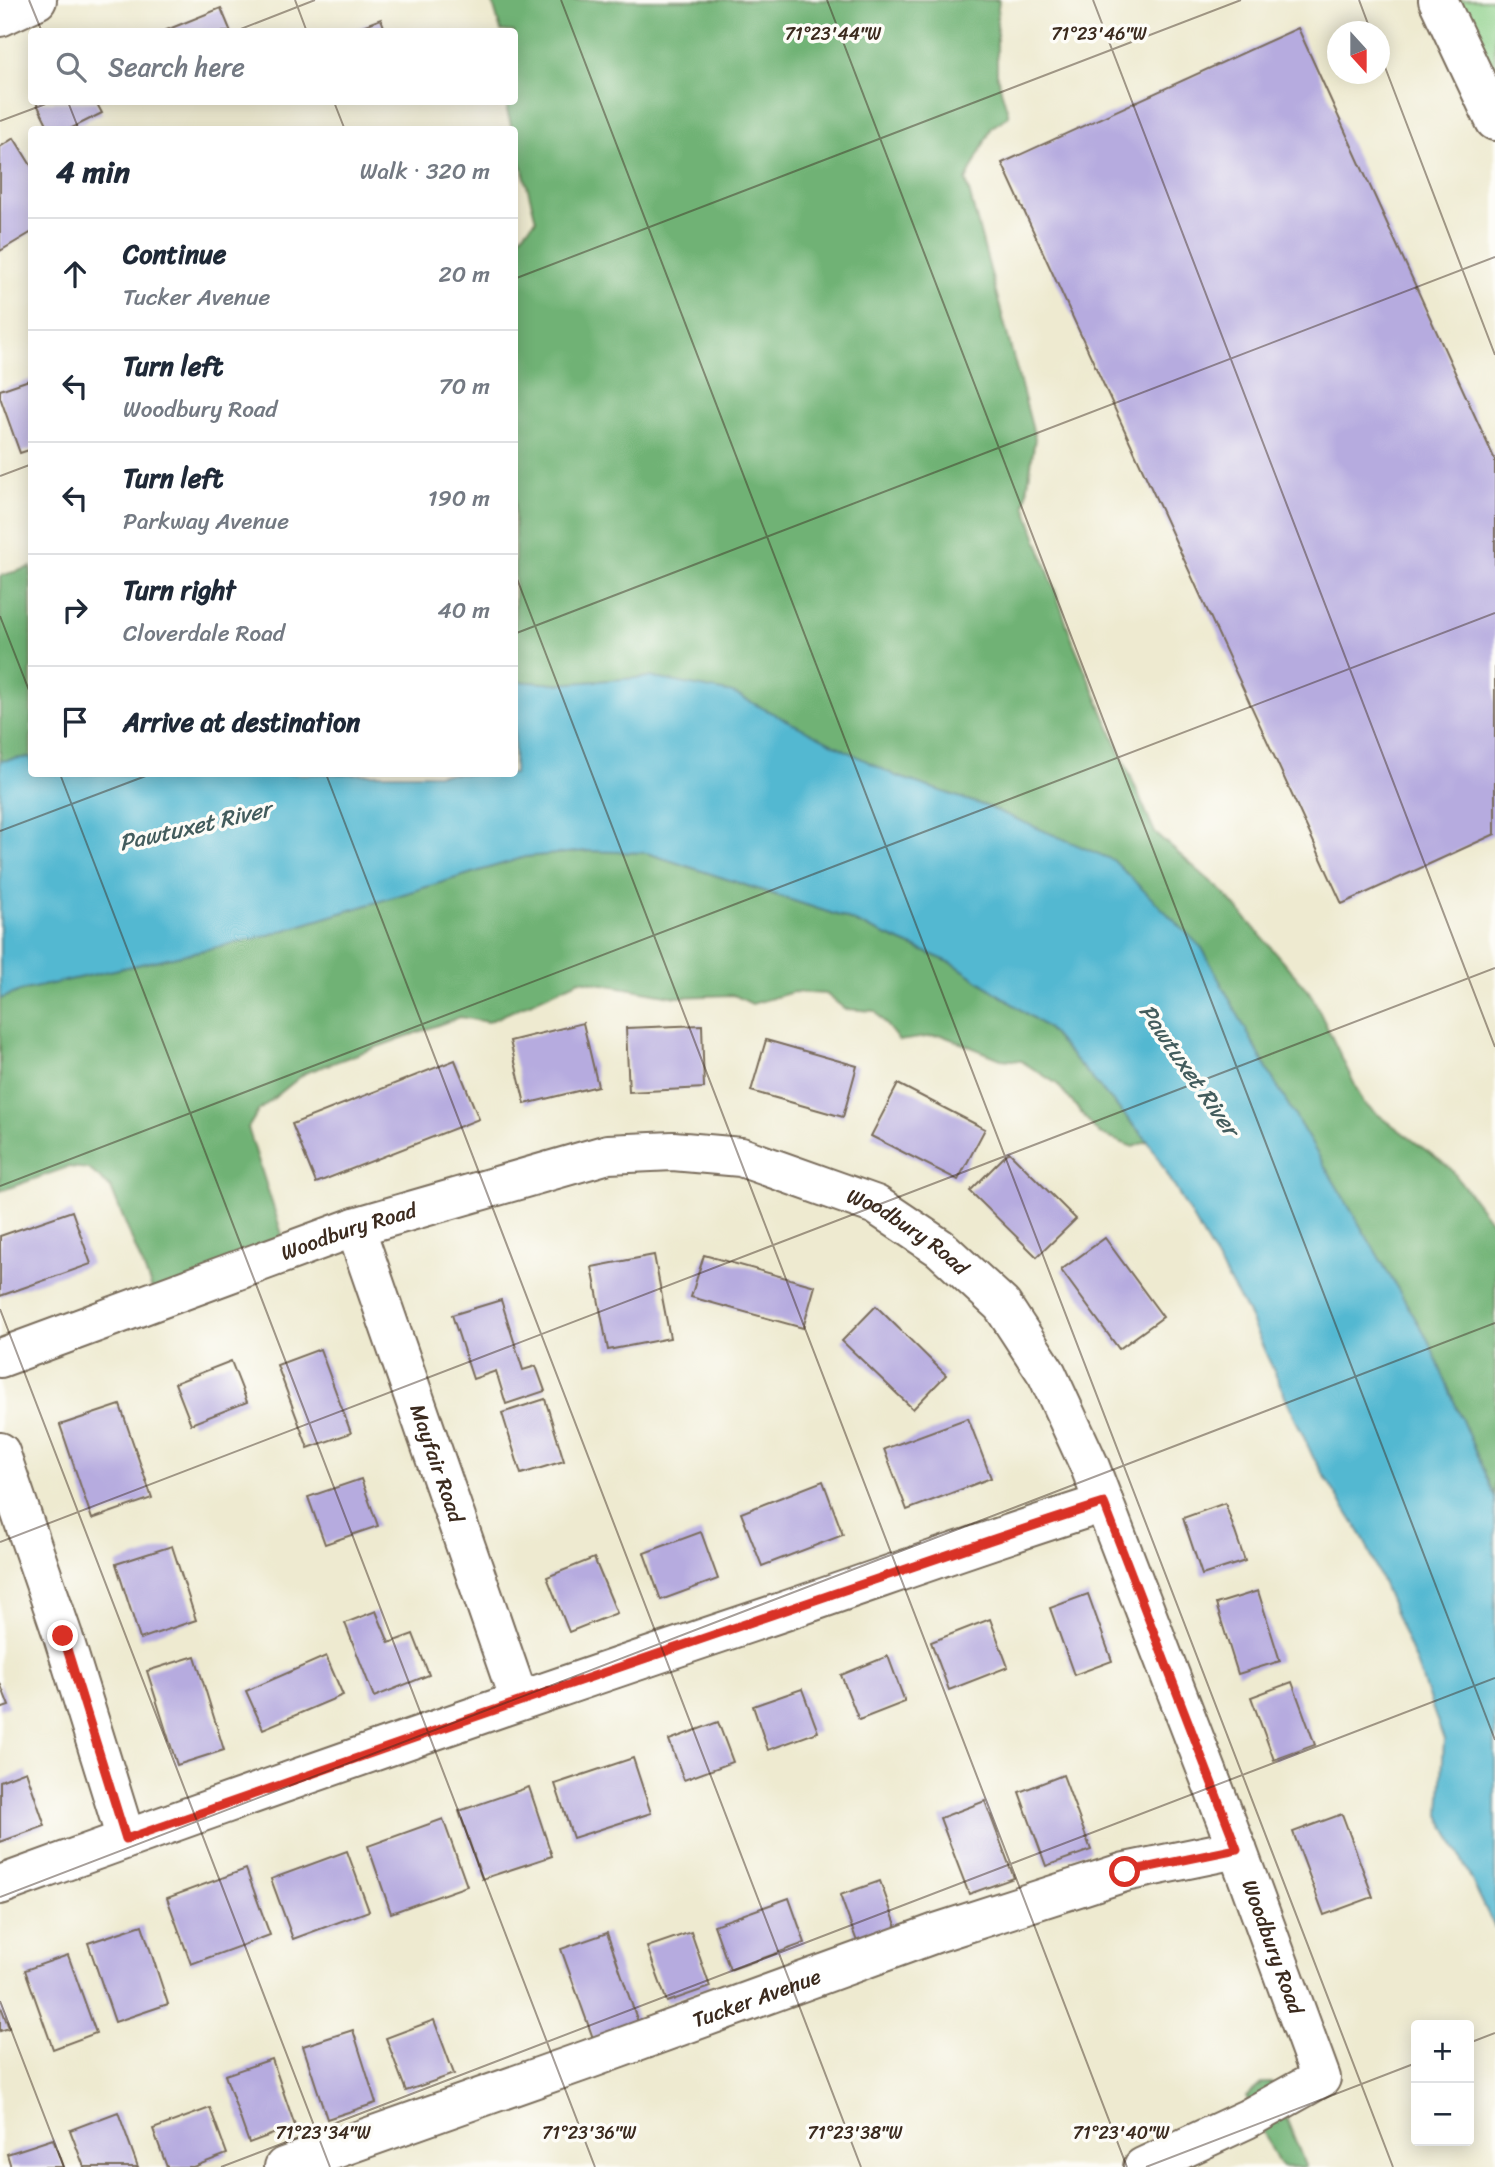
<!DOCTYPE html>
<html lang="en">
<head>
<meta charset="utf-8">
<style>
  :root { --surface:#fff; --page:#f2f2f3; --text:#1f2937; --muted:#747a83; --line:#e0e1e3 }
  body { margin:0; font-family:Sriracha,sans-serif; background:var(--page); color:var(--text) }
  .controls { position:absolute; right:21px; bottom:21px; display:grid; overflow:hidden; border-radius:7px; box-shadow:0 4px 18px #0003 }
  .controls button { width:63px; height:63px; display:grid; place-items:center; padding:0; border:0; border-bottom:2px solid var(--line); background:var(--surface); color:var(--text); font:35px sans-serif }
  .compass { position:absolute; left:1327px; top:21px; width:63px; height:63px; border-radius:50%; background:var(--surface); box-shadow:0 4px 18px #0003; rotate:159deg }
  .stop { position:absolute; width:21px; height:21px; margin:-16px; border:5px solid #d93025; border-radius:50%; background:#fff }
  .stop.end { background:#d93025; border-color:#fff; box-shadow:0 2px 7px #0008 }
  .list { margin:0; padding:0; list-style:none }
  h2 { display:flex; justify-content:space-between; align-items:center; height:91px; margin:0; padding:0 28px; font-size:30px }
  h2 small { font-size:23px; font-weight:400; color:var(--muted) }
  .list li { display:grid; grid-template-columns:46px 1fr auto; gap:21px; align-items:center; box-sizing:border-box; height:112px; padding:0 28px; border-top:2px solid var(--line) }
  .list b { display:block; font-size:26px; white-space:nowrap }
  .list p { margin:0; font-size:23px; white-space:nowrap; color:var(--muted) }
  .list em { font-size:23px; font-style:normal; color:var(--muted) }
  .icon { flex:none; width:38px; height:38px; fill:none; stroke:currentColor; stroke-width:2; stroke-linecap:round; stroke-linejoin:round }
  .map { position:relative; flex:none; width:1495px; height:2167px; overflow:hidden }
  .search { position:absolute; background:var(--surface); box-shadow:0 4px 18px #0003; left:28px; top:28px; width:490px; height:77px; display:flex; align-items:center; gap:18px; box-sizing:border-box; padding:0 24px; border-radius:7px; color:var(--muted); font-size:26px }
  .panel { position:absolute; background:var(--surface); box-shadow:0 4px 18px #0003; left:28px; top:126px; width:490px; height:651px; border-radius:7px }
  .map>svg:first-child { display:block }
  .green { fill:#8bcf88; stroke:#637c53; stroke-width:2 }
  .forest { fill:#70b274; stroke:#566e49; stroke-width:2 }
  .water { fill:#53b8d1; stroke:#477178; stroke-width:2 }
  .building { fill:#b6abdf }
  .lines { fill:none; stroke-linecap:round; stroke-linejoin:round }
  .minor-casing { stroke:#7a6d5c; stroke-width:42 }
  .secondary-casing { stroke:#7a6d5c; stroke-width:42 }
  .minor { stroke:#fff; stroke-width:38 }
  .secondary { stroke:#fff; stroke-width:38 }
  .route { stroke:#d93025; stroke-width:9 }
  .ticks { fill:none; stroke:#3b2a1e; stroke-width:2; stroke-opacity:0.45 }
  .labels { text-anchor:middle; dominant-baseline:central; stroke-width:7; stroke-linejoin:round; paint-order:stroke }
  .street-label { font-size:21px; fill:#3b2a1e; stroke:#fdfcf7 }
  .water-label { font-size:23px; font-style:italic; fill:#435c5d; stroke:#fdfcf7 }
  .ticks-label { font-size:18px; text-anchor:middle; fill:#3b2a1e; stroke:#fdfcf7; stroke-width:7; stroke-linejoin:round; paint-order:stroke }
</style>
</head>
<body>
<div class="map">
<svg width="1495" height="2167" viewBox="0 0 1495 2167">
  <rect width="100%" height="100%" fill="#fdfcf7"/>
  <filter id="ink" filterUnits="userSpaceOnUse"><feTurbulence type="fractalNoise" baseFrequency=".0143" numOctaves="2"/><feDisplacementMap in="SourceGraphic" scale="14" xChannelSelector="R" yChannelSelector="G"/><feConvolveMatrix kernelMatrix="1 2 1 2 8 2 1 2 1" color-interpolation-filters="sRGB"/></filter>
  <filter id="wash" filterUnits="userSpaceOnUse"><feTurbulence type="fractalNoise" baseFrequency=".00686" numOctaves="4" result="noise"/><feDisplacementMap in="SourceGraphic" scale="28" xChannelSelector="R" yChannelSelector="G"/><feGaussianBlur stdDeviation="1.57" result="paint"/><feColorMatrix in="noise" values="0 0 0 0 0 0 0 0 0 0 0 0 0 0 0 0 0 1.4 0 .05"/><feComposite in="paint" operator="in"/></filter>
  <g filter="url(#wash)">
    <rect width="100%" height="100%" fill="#eeead0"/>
    <polygon class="green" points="1436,0 1495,0 1495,127"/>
    <g class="forest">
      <polygon points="492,0 999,0 997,15 997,76 1009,116 992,127 966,180 1035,438 1025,505 1073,642 1155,833 1224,893 1311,994 1364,1104 1450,1168 1492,1223 1495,1231 1495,1498 1428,1340 1267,1069 1202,948 988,807 896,776 650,677 558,684 515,681 514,243 536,220 515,139 514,130 512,129 507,110 507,102 514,102 514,32 501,31"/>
      <polygon points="31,567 31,757 0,761 0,576"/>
      <polygon points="587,851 647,853 843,917 954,964 1046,1027 1148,1141 1133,1147 1099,1134 1057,1084 1021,1061 1001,1059 941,1035 899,1041 875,1011 845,1009 826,994 793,992 752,1004 734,995 677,997 580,980 488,1022 460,1017 305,1073 259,1110 248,1128 288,1253 157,1301 111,1188 89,1169 68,1167 0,1191 0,999 20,991 262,937 525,857"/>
      <polygon points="1262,2083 1272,2083 1306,2167 1282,2167 1279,2164 1246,2097"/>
    </g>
    <polygon class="water" points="650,677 733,693 896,776 988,807 1113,860 1202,948 1267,1069 1428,1340 1495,1498 1495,1928 1440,1815 1444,1740 1416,1663 1365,1541 1313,1457 1247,1312 1148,1141 1046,1027 954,964 843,917 647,853 587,851 525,857 262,937 20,991 0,999 0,761 31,757 32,774 514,774 515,681 558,684"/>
    <g id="blocks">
      <g class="building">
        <polygon points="221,8 231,32 164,32 164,31"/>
        <polygon points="381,19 386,32 349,32 349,31"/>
        <polygon points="1298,28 1495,460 1495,834 1342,904 1002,163"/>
        <polygon points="36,102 96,102 102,113 68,130 50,130"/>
        <polygon points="14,138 32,167 32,232 0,251 0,147"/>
        <polygon points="32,379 32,449 20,453 0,397 0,390"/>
        <polygon points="583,1023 598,1086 525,1104 510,1041"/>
        <polygon points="702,1025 704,1088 629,1092 626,1028"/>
        <polygon points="766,1040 857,1066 843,1117 751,1091"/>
        <polygon points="455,1060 479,1119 316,1183 292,1124"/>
        <polygon points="898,1084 985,1129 958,1180 871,1136"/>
        <polygon points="1009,1152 1076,1219 1037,1257 970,1191"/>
        <polygon points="72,1211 91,1264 0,1296 0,1236"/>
        <polygon points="1105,1238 1163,1317 1119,1349 1061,1270"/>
        <polygon points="654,1255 670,1338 608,1350 592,1267"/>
        <polygon points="704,1255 815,1286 803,1328 691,1297"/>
        <polygon points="501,1300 523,1370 536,1366 545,1391 506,1404 496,1371 473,1379 452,1315"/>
        <polygon points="876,1306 946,1375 913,1409 842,1341"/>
        <polygon points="320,1349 351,1433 308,1448 277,1365"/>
        <polygon points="231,1361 247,1402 191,1424 175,1383"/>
        <polygon points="545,1399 564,1461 521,1474 502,1413"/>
        <polygon points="120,1405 152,1498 92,1519 60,1425"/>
        <polygon points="968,1418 991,1478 907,1510 884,1449"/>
        <polygon points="361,1479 378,1526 325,1544 308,1497"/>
        <polygon points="823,1481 843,1535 762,1566 741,1513"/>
        <polygon points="1225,1503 1245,1561 1202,1575 1183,1518"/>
        <polygon points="701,1532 718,1579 661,1600 644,1553"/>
        <polygon points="172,1546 196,1620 140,1639 116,1564"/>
        <polygon points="594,1558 617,1613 569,1632 547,1577"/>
        <polygon points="1258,1591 1280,1661 1238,1674 1216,1604"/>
        <polygon points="1088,1594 1112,1661 1074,1675 1050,1608"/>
        <polygon points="376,1611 389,1643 413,1634 429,1675 374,1697 345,1623"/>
        <polygon points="990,1619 1008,1667 949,1690 931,1642"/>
        <polygon points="195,1656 224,1750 177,1765 147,1671"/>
        <polygon points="326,1656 343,1695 263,1729 246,1691"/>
        <polygon points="888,1656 905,1702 859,1720 841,1675"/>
        <polygon points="1292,1682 1315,1745 1274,1760 1251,1697"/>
        <polygon points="0,1683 9,1706 0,1709"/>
        <polygon points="802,1689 818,1732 768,1750 753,1706"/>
        <polygon points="718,1722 733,1762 684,1780 669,1740"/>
        <polygon points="633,1758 651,1813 573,1838 555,1784"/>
        <polygon points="26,1771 45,1826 0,1842 0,1781"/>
        <polygon points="1063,1775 1091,1850 1046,1866 1019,1792"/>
        <polygon points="529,1787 552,1856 482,1879 459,1811"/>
        <polygon points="985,1801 1014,1878 969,1894 940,1818"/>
        <polygon points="1342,1814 1373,1897 1324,1915 1293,1832"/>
        <polygon points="443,1819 467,1886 391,1913 368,1846"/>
        <polygon points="347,1851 369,1911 293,1939 271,1879"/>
        <polygon points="246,1869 270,1935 191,1964 167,1898"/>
        <polygon points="880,1881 899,1933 859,1947 840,1895"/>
        <polygon points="789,1898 805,1943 730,1970 714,1925"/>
        <polygon points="142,1925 168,2004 115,2022 88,1943"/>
        <polygon points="691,1932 710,1987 667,2002 647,1947"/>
        <polygon points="607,1933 639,2025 594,2041 561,1949"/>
        <polygon points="68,1955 96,2033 53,2049 25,1970"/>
        <polygon points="0,2004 9,2028 0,2031"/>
        <polygon points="434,2020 454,2074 406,2091 386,2038"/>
        <polygon points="353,2030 376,2103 327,2119 303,2046"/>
        <polygon points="272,2059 295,2126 249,2143 225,2075"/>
        <polygon points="210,2108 227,2154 193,2167 167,2167 153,2129"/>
        <polygon points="118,2112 138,2167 84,2167 70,2130"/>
        <polygon points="53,2139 63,2167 11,2167 7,2154"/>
      </g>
    </g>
  </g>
  <g filter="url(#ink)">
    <use href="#blocks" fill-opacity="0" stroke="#7a6d5c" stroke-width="2"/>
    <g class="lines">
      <g class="minor-casing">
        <g id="minor">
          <polyline points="1438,0 1495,121"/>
          <path id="s1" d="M355,1227l164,473"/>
          <path id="s2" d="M0,1358l355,-131 253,-73 65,-3 68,6 135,48 64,43 62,57 45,69 43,93 147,382 84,229 -74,41 -104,48"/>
          <polyline points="0,1452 63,1636 126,1839"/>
          <path d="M0,1885c257,-94 516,-184 776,-271 109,-37 217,-76 328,-111"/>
          <path id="s3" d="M284,2167l300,-106 352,-128 189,-61 112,-23"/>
        </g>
      </g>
      <g class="secondary-casing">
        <polyline id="secondary" points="0,17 37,0"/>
      </g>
      <use href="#minor" class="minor"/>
      <use href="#secondary" class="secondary"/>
    </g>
  </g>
  <g class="lines" filter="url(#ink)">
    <path class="route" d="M63,1636l63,203c233,-82 467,-164 701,-243 93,-31 184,-64 277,-93l133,346 -112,23"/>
  </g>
  <path class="ticks" d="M29,0l13,32M295,0l12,32M561,0l832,2167M827,0l668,1740M1093,0l402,1047M1359,0l12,32M233,32l82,-32M1380,54l115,301M68,102l11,28M334,102l11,28M0,121l51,-19M514,279l727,-279M0,476l32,-12M514,571l613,1596M0,616l32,82M514,634l981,-377M60,774l535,1393M326,774l535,1393M0,831l151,-57M0,1186l1495,-573M0,1309l330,858M0,1542l1495,-574M0,1897l1495,-574M0,2001l64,166M1469,2043l26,-10M221,2167l1274,-489M1146,2167l270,-104"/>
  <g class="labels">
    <g class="street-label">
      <text stroke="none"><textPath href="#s2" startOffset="371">Woodbury Road</textPath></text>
      <text stroke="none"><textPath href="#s2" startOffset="959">Woodbury Road</textPath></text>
      <text stroke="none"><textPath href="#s1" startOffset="250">Mayfair Road</textPath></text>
      <text stroke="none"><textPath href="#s2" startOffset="1778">Woodbury Road</textPath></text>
      <text stroke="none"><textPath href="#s3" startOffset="502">Tucker Avenue</textPath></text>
    </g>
    <g class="water-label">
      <text transform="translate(195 826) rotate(-13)">Pawtuxet River</text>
      <text transform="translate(1189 1070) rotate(55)">Pawtuxet River</text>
    </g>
  </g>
  <g class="ticks-label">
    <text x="833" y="40">71°23'44"W</text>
    <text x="1099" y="40">71°23'46"W</text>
    <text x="323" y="2139">71°23'34"W</text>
    <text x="589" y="2139">71°23'36"W</text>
    <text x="855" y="2139">71°23'38"W</text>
    <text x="1121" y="2139">71°23'40"W</text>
  </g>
</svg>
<div class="controls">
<button>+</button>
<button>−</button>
</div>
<svg class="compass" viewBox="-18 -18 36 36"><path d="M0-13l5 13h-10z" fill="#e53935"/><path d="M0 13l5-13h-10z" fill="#747a83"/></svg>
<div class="stop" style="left:1125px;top:1872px"></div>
<div class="stop end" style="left:63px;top:1636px"></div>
<div class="search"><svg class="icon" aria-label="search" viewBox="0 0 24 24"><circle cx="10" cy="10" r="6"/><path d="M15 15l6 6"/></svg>Search here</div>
<section class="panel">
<h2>4 min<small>Walk · 320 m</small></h2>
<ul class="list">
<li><svg class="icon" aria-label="ahead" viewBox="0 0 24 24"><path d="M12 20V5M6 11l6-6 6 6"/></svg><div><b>Continue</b><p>Tucker Avenue</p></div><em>20 m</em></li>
<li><svg class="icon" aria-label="left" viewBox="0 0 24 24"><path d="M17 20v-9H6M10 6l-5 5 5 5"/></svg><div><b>Turn left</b><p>Woodbury Road</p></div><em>70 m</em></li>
<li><svg class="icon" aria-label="left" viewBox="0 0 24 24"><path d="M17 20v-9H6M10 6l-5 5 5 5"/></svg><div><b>Turn left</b><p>Parkway Avenue</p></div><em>190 m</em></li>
<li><svg class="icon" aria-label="right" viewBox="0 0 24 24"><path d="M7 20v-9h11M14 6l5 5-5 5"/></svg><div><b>Turn right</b><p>Cloverdale Road</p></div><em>40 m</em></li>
<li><svg class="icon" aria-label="arrive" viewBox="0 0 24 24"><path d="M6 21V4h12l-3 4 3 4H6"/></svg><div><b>Arrive at destination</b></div></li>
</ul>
</section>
</div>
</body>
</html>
